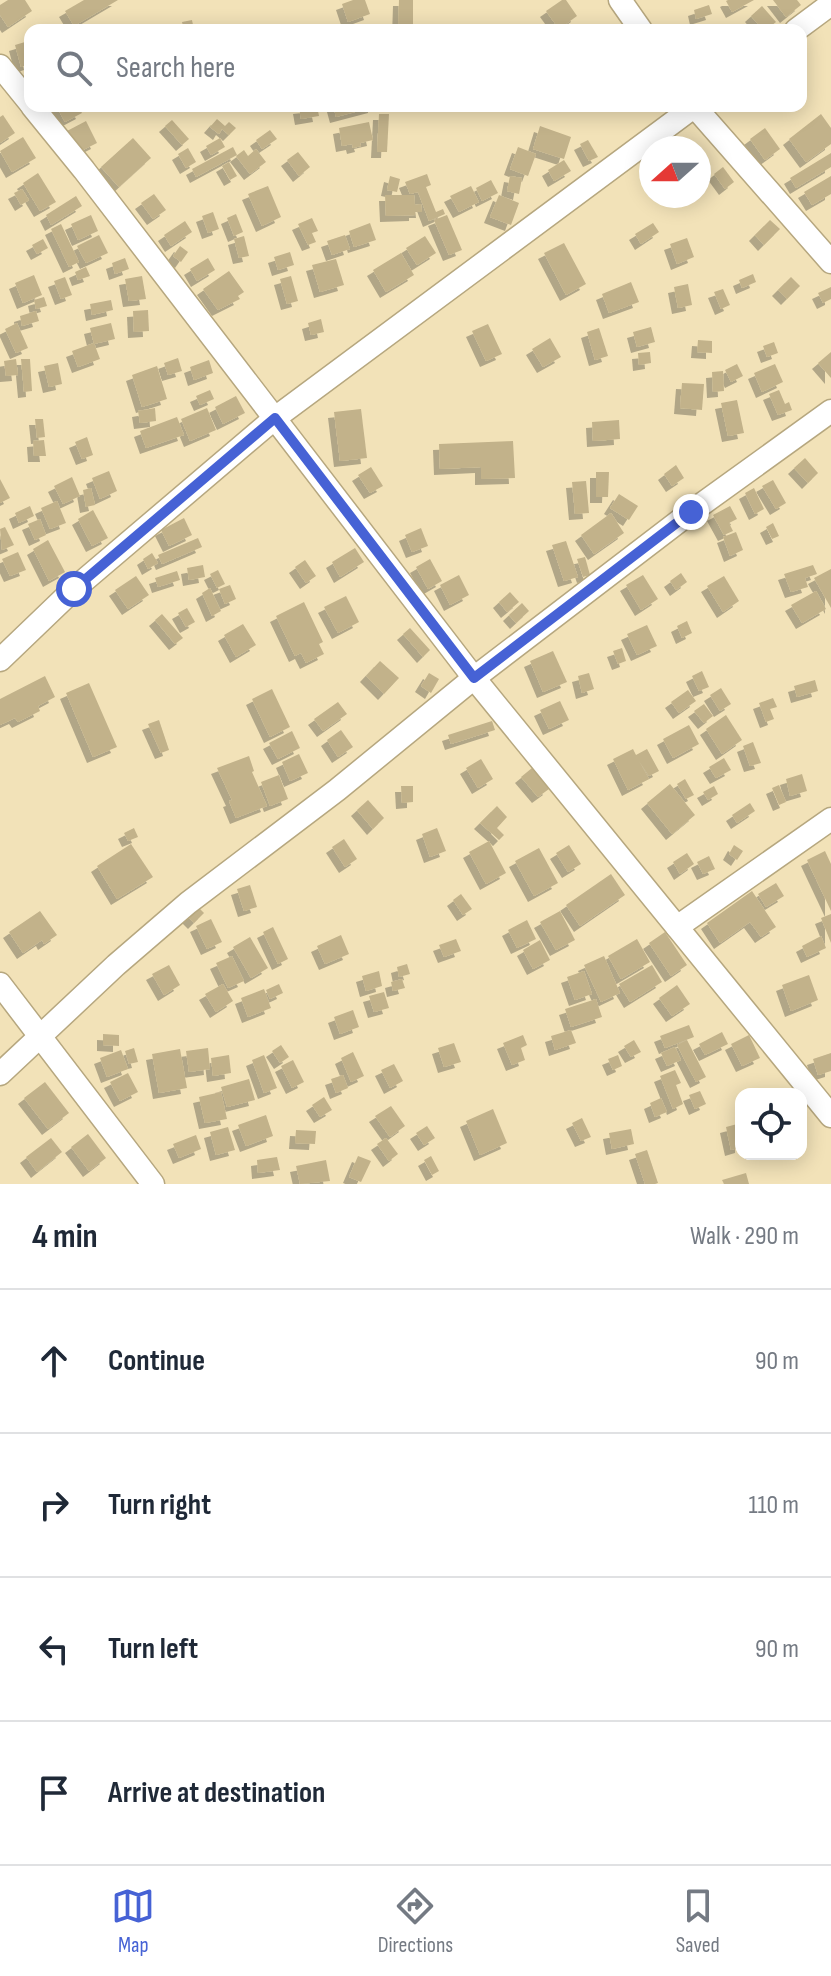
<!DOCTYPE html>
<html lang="en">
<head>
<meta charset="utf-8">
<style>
  :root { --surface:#fff; --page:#f6f6f7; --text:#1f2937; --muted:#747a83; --line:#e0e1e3; --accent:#4662d5 }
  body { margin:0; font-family:"Sofia Sans Condensed",sans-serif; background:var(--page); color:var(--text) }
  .controls { position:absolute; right:24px; bottom:24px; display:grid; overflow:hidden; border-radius:16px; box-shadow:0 4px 20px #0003 }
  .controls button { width:72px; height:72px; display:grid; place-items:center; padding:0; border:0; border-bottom:2px solid var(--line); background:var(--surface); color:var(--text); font:40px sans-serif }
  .compass { position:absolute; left:639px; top:136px; width:72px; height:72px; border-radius:50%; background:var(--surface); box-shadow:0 4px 20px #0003; rotate:249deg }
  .stop { position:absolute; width:24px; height:24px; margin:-18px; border:6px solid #4662d5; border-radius:50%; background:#fff }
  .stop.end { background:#4662d5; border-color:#fff; box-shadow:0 2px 8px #0008 }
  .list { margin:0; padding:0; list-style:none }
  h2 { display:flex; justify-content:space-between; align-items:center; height:104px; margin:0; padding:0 32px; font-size:34px }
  h2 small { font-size:26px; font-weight:400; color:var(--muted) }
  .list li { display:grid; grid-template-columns:52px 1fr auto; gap:24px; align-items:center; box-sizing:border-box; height:144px; padding:0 32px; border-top:2px solid var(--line) }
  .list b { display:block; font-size:30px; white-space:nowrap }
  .list em { font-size:26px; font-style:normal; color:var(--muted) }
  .icon { flex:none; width:44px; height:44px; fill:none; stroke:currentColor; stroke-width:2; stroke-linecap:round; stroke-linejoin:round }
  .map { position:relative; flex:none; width:831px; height:1184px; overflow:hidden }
  .search { position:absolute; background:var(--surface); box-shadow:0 4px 20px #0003; left:24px; right:24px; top:24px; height:88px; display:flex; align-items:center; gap:20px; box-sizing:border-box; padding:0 28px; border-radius:16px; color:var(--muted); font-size:30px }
  .sheet { height:680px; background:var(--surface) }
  nav { display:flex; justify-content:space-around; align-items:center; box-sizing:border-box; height:112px; border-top:2px solid var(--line); background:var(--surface); font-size:22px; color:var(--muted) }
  nav a { display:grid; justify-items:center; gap:4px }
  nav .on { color:var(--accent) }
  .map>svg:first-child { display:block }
  .building { fill:#c2b28a; filter:url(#shadow) }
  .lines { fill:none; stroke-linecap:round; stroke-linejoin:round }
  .street-casing { stroke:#b6a77f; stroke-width:25 }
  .street { stroke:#fff; stroke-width:22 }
  .route { stroke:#4662d5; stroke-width:10 }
</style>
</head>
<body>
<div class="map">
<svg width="831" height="1184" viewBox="0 0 831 1184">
  <defs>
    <filter id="shadow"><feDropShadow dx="-6" dy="6" stdDeviation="0" flood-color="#0004"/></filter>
  </defs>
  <rect width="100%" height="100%" fill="#f2e2b8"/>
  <g class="building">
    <polygon points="8,0 25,0 32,11 8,27 0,15 0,5"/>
    <polygon points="84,0 118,0 74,26 65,11"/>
    <polygon points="353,0 365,0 370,14 348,22 342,4"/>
    <polygon points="399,0 413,0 413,30 398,30"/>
    <polygon points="562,0 566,0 577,16 559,29 546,11"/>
    <polygon points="728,0 754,0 732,12 726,1"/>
    <polygon points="773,0 797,0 801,5 786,17"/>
    <polygon points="709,5 712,14 696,19 694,10"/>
    <polygon points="762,6 776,22 766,30 763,30 751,16"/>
    <polygon points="192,20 194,30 184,30 182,22"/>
    <polygon points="25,42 30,64 21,67 15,45"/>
    <polygon points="56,106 78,106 82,113 65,122"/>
    <polygon points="317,106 319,116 301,119 299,108"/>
    <polygon points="333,106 374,106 374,107 336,117"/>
    <polygon points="379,114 389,114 387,152 377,152"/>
    <polygon points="821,114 831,128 831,144 806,162 789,139"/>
    <polygon points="3,115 15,133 0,143 0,117"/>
    <polygon points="217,119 225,126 229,122 236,128 229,135 222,129 219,134 210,127"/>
    <polygon points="172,120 189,139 182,145 165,126"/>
    <polygon points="86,121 97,143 79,152 67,131"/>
    <polygon points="369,122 373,140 360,143 361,146 353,148 352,144 342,146 339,128"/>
    <polygon points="540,126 571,137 564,159 533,149"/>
    <polygon points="765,128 780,149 765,160 750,139"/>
    <polygon points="270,130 277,139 262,149 256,140"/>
    <polygon points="23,137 36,158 12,172 0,151"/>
    <polygon points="133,138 151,158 119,187 101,167"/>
    <polygon points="220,138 225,147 211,155 206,146"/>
    <polygon points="588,140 598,157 589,161 580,144"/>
    <polygon points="233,147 237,155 196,177 192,169"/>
    <polygon points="518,147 536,154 528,176 510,169"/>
    <polygon points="188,148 196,162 186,168 178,154"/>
    <polygon points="256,149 266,162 250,174 236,156 244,150 248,156"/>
    <polygon points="298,152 310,167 299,176 287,160"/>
    <polygon points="831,153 831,167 796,188 790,178"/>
    <polygon points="564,160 571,171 554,181 548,170"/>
    <polygon points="229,162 237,176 230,180 222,166"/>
    <polygon points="723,167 734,182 725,189 714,174"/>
    <polygon points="38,173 56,202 40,211 23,183"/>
    <polygon points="427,174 431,185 426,187 436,212 443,209 445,214 429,221 418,192 410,194 405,182"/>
    <polygon points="390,176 400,179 397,192 387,190"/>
    <polygon points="510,176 522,178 519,194 507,191"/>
    <polygon points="831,176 831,194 812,205 804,192"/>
    <polygon points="491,180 498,193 482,201 476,188"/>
    <polygon points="268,186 281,217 262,226 248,194"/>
    <polygon points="471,186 479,202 459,212 450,196"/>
    <polygon points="22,189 29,200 21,205 14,193"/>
    <polygon points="154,194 166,210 153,219 141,203"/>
    <polygon points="385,195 414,195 415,205 421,204 422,212 415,212 415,215 386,216"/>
    <polygon points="499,195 519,203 511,225 490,217"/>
    <polygon points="76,196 82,206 51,225 46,215"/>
    <polygon points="213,212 219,229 208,233 202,216"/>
    <polygon points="236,214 243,232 234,236 227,218"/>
    <polygon points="91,215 98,231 78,240 71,224"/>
    <polygon points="447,215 462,250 449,255 434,220"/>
    <polygon points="312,218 318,231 312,233 316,242 308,245 298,224"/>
    <polygon points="770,220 780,229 764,245 755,235"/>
    <polygon points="185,221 192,232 171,246 164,235"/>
    <polygon points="370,223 376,240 354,247 349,231"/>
    <polygon points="653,223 659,232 641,244 635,234"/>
    <polygon points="61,224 79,262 69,267 51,229"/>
    <polygon points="99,235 108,253 86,263 77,246"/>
    <polygon points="345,235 350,249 332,255 327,241"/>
    <polygon points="244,236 249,256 239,258 234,239"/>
    <polygon points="425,236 436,253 417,265 406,248"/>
    <polygon points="687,238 694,257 677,264 670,244"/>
    <polygon points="43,239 48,248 37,254 32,245"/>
    <polygon points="564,243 586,284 566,295 544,253"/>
    <polygon points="180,246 188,252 181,262 173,256"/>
    <polygon points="290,252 294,265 278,270 274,257"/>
    <polygon points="401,253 414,275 386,292 373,270"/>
    <polygon points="125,258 129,269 115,274 112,263"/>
    <polygon points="208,258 215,270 197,281 190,269"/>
    <polygon points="336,259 344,285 320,292 312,265"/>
    <polygon points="86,267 90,276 78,280 75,272"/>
    <polygon points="229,271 244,292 238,296 240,299 218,310 203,289"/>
    <polygon points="753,274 756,282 742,288 739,280"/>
    <polygon points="34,275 42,295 23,303 15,283"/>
    <polygon points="142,276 146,299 129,301 125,279"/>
    <polygon points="291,276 298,301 287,304 280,279"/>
    <polygon points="65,277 72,295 61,299 54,281"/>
    <polygon points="791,277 800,286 787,299 778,290"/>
    <polygon points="631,282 639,302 609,313 602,294"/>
    <polygon points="688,284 692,305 678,308 674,287"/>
    <polygon points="831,287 831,299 823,303 818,293"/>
    <polygon points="723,289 730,305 721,309 714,292"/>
    <polygon points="44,297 47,306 36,309 34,300"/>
    <polygon points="111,300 113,310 92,315 90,304"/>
    <polygon points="148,310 149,331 134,332 133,311"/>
    <polygon points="36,311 39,321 22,326 20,316"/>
    <polygon points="321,319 324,332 311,335 308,323"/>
    <polygon points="17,323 28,348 16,353 5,329"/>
    <polygon points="111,323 115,339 94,344 90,328"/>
    <polygon points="488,324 502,354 486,361 472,331"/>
    <polygon points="651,327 655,342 637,347 633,332"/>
    <polygon points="599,328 608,356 595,360 587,332"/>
    <polygon points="550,338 561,357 543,367 532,349"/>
    <polygon points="698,340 712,341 712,353 697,352"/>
    <polygon points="774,342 778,353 767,357 763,346"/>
    <polygon points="94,343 100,359 78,367 72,351"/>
    <polygon points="650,352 651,363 639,365 638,353"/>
    <polygon points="831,352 831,378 818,363"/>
    <polygon points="178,358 182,371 168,375 164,363"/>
    <polygon points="16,359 18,375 6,376 4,361"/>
    <polygon points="21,359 30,359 32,391 24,392"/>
    <polygon points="209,360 213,373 194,380 190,367"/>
    <polygon points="58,363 62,384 49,387 44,366"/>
    <polygon points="737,364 743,376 731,382 725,370"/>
    <polygon points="775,364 783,382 762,392 754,373"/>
    <polygon points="157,366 167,399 142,407 132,375"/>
    <polygon points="723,371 724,391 713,392 712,372"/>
    <polygon points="682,383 704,384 702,410 680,408"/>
    <polygon points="210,390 214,399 200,405 196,396"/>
    <polygon points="779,390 785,404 789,402 792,410 778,415 769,394"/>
    <polygon points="236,396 245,413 223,424 215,407"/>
    <polygon points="737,400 744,433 728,436 721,403"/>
    <polygon points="155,408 156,421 140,423 138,411"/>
    <polygon points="207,408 216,430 190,441 181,419"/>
    <polygon points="361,409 367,458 340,461 334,412"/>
    <polygon points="177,417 184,435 146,448 140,431"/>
    <polygon points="35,419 43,419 45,437 37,438"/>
    <polygon points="619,420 620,439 593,441 592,422"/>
    <polygon points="87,437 93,455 82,459 75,442"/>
    <polygon points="44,440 46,456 34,456 33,441"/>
    <polygon points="513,441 515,478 481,479 481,467 440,469 439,444"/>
    <polygon points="805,458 818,473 808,483 794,468"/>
    <polygon points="676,465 684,478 672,486 664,474"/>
    <polygon points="371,467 383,486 370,493 358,475"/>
    <polygon points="109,471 117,491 100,499 92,478"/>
    <polygon points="596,472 609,472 608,497 596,497"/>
    <polygon points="72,477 80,496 63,504 54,486"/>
    <polygon points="0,479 10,498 0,503"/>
    <polygon points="773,480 786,503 776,509 762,486"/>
    <polygon points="586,481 589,513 575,514 572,482"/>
    <polygon points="91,488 95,505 86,507 83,490"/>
    <polygon points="754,488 764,509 755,514 745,493"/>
    <polygon points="619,494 638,506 629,520 610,508"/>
    <polygon points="57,501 66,523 50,529 41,508"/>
    <polygon points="30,506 34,516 19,523 15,513"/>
    <polygon points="730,506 737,519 729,523 733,531 724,535 713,515"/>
    <polygon points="93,510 108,538 92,546 78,519"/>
    <polygon points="611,513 624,533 594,554 581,535"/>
    <polygon points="184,518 192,535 169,546 161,530"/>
    <polygon points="40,519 46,535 35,540 28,524"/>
    <polygon points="773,523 779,536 772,539 766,527"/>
    <polygon points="5,527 14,545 2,550 0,529"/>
    <polygon points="421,528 428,546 412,552 405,535"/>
    <polygon points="736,532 743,550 730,556 723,537"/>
    <polygon points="198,538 202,547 162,564 158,555"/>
    <polygon points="48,540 65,572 49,581 33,549"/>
    <polygon points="566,541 578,577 564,581 552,545"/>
    <polygon points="355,548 364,562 340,577 332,562"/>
    <polygon points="18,552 26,570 10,576 2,559"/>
    <polygon points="152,553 158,563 148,569 143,559"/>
    <polygon points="585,557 590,575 583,577 577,559"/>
    <polygon points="430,559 442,581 428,589 416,567"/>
    <polygon points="305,560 316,576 306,583 295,567"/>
    <polygon points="203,565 205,577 189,580 187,568"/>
    <polygon points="813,565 817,574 805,578 808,587 791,592 784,574"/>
    <polygon points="831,569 831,608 814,578"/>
    <polygon points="218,570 225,584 217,588 210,574"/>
    <polygon points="177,571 180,580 158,587 155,578"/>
    <polygon points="681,573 687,582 676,590 670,581"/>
    <polygon points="459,575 469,595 450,605 440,585"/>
    <polygon points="643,575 658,599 641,610 626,585"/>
    <polygon points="136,576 149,595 128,609 115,590"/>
    <polygon points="724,576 739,601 723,612 707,586"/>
    <polygon points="230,585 236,599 225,604 219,589"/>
    <polygon points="210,588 221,611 212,616 202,593"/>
    <polygon points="816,591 826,609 802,623 791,605"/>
    <polygon points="510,592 519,602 507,612 499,602"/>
    <polygon points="346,596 359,622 338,633 324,607"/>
    <polygon points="304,602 323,642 319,644 324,654 306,663 301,653 295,656 276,616"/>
    <polygon points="522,603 529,611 516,623 509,615"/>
    <polygon points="187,608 195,622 186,627 178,613"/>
    <polygon points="162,614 183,638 175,644 155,620"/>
    <polygon points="687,621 692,633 682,638 677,626"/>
    <polygon points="243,624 256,645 236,657 224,635"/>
    <polygon points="647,625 657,646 637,655 627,634"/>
    <polygon points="410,628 430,650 423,657 403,634"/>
    <polygon points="622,648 626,661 618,664 613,651"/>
    <polygon points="553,651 567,682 543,692 530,661"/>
    <polygon points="380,661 399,678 384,694 366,676"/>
    <polygon points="702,671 709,687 699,691 692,676"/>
    <polygon points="429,673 439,679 431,693 421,686"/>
    <polygon points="589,673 594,689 582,693 578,676"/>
    <polygon points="45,676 55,697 38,706 40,711 18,722 15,718 0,725 0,699"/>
    <polygon points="815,680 818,691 797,697 794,686"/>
    <polygon points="89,683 117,747 93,757 66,693"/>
    <polygon points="721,688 731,704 720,711 710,695"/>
    <polygon points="272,689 290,727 270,737 252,699"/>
    <polygon points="688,690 696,701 679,713 671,702"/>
    <polygon points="773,698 777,707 770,709 774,719 766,722 759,703"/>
    <polygon points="560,701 569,720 549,729 540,710"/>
    <polygon points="338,702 347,714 323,731 314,719"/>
    <polygon points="704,704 713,716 704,723 694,711"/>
    <polygon points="726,715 742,740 722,754 706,729"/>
    <polygon points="159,720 169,750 161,753 148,724"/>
    <polygon points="492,721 495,730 451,744 448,735"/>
    <polygon points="689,725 699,744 673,758 663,739"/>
    <polygon points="341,730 353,747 338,757 327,740"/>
    <polygon points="292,731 300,748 278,759 269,743"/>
    <polygon points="753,742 761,763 750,766 743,746"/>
    <polygon points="633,749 636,755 647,749 659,771 649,776 639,761 649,779 628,790 613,759"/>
    <polygon points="299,754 308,773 290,781 282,762"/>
    <polygon points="249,756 254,771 252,772 267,806 236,818 229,801 232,800 217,768"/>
    <polygon points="724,758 731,770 716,778 709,767"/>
    <polygon points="481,759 493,779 478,788 466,768"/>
    <polygon points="532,768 549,789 538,797 521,777"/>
    <polygon points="802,774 807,791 790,796 786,779"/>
    <polygon points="279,775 288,799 270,806 261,782"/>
    <polygon points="685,779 694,795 686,799 677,784"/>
    <polygon points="670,784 695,815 672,834 647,803"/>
    <polygon points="779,785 786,802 779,805 772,788"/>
    <polygon points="401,786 413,786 413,802 402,803"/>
    <polygon points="714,786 718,794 708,800 703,792"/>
    <polygon points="368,800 384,818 373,829 357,810"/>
    <polygon points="750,803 755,811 737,823 732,815"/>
    <polygon points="497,806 507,817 497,828 504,835 499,840 480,823"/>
    <polygon points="134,828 138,837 128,841 124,833"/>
    <polygon points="437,828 446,851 430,857 422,834"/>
    <polygon points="344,839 357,859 345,867 332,847"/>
    <polygon points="489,841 506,873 486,884 469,852"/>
    <polygon points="131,844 153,877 117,899 97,866"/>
    <polygon points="569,845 581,864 568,872 556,853"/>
    <polygon points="734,845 743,851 737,860 729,854"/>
    <polygon points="539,848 558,883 534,896 515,861"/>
    <polygon points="825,851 831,864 831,911 807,860"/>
    <polygon points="687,853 694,864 680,874 673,862"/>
    <polygon points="709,856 715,869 703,874 697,862"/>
    <polygon points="611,874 625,895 580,926 566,905"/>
    <polygon points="776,883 784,896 766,907 758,894"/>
    <polygon points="250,885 257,907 244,911 237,889"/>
    <polygon points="752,891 776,927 761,937 750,922 720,943 707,923"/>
    <polygon points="461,894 472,909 463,915 453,900"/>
    <polygon points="198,907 204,913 194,923 188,917"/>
    <polygon points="40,911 57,935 44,944 42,940 23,953 9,932"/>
    <polygon points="560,911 575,940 556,950 540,922"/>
    <polygon points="831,914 831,943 821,918"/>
    <polygon points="211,919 222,942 207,949 196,926"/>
    <polygon points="527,920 536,939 517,948 508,930"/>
    <polygon points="273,927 288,959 278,964 263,932"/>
    <polygon points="665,932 687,965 671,976 649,943"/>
    <polygon points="341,935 349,954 325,964 317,946"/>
    <polygon points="821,936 826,948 807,957 802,946"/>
    <polygon points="250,937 268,968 251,978 233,947"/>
    <polygon points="456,939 461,951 444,957 439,945"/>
    <polygon points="637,939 650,962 621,979 608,956"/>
    <polygon points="540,940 550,960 533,969 523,950"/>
    <polygon points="232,956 244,981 228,988 216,963"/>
    <polygon points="604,956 620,993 601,1002 584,965"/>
    <polygon points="407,964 410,974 399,977 397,967"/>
    <polygon points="169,965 180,985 164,995 152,974"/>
    <polygon points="652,965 662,982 630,1002 619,984"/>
    <polygon points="379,971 382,986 366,991 362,976"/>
    <polygon points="584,971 592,994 575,1000 567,977"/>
    <polygon points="809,975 818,1000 791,1011 782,985"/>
    <polygon points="402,979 405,988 393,991 391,982"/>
    <polygon points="223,984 233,1001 216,1012 205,994"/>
    <polygon points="279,984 283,993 270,999 266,990"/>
    <polygon points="677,985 690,1004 672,1016 659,998"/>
    <polygon points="264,989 271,1008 248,1017 241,998"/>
    <polygon points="384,992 389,1008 374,1012 369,996"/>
    <polygon points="596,999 602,1017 571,1027 565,1009"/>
    <polygon points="353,1010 359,1027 340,1034 334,1017"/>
    <polygon points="689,1025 694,1037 665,1048 660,1036"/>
    <polygon points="571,1030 576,1043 555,1050 551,1036"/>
    <polygon points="722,1032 728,1044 705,1055 699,1044"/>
    <polygon points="103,1034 119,1035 119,1046 103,1045"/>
    <polygon points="523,1035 527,1045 521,1048 525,1060 512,1065 503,1043"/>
    <polygon points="749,1035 760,1058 742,1066 731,1044"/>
    <polygon points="634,1040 641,1052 631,1057 624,1046"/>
    <polygon points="687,1040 706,1077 696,1082 677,1045"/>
    <polygon points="454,1043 461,1062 444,1067 438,1048"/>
    <polygon points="281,1045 289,1057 280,1063 272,1051"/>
    <polygon points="675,1047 681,1060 667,1066 661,1053"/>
    <polygon points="134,1048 138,1062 129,1064 125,1051"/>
    <polygon points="208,1048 210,1069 189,1072 186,1051"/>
    <polygon points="180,1049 187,1088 159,1093 152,1054"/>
    <polygon points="121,1050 128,1069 107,1077 100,1058"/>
    <polygon points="353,1052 364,1076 351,1082 341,1058"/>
    <polygon points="831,1053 831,1071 818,1075 813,1059"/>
    <polygon points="229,1055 231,1073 213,1076 211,1058"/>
    <polygon points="264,1055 277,1088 264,1093 252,1060"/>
    <polygon points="618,1055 622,1066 613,1070 608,1059"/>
    <polygon points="293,1060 304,1082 292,1088 281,1066"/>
    <polygon points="394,1064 403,1081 390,1088 381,1070"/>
    <polygon points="675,1070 681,1083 676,1085 683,1104 673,1109 660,1076"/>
    <polygon points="128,1073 138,1092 120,1101 110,1082"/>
    <polygon points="343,1075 348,1088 336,1093 331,1079"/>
    <polygon points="249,1079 255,1100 227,1107 221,1087"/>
    <polygon points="45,1082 69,1113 48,1129 24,1098"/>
    <polygon points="700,1091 706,1104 695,1109 689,1095"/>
    <polygon points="221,1092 227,1119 205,1123 199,1097"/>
    <polygon points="324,1097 332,1110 320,1117 312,1105"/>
    <polygon points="661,1098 667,1112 655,1117 650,1103"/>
    <polygon points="391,1106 405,1126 390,1137 375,1116"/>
    <polygon points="493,1109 507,1143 480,1155 466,1121"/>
    <polygon points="266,1115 273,1136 246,1146 238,1125"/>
    <polygon points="582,1118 591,1137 581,1141 572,1123"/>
    <polygon points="741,1123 741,1147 731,1150 726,1127"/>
    <polygon points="427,1126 435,1138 424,1145 416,1133"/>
    <polygon points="228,1127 235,1150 216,1155 210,1132"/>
    <polygon points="631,1129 634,1144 612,1149 609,1133"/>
    <polygon points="296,1130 316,1131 315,1144 295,1143"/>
    <polygon points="88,1134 106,1158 89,1171 71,1147"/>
    <polygon points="196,1135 201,1149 179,1158 173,1144"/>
    <polygon points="51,1138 62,1152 37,1172 26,1157"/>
    <polygon points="386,1138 398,1154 389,1161 377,1144"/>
    <polygon points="647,1150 658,1183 655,1184 645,1184 635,1154"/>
    <polygon points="358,1156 371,1161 361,1182 349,1177"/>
    <polygon points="431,1156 439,1171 432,1175 424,1160"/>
    <polygon points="277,1157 280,1170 258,1173 257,1160"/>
    <polygon points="326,1160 330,1181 300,1184 296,1166"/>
    <polygon points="746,1173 749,1184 724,1184 722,1180"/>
  </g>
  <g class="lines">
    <g class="street-casing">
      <g id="street">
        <polyline points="620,0 641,30"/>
        <polyline points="796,30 831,4"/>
        <polyline points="0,66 30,103"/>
        <polyline points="32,106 84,170 474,678 831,1116"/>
        <polyline points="694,106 831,262"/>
        <polyline points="0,660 74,589 275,418 695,106"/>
        <polyline points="677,927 831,819"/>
        <polyline points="0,984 153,1184"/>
        <polyline points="0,1074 116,965 188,903 337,790 474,678 691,512 831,411"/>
      </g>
    </g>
    <use href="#street" class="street"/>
  </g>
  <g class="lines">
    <polyline class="route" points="74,589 275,418 474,678 691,512"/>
  </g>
</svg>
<div class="controls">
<button><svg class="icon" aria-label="locate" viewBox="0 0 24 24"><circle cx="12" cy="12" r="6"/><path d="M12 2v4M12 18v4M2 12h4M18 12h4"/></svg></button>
</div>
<svg class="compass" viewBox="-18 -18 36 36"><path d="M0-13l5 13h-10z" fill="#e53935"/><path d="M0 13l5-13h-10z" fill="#747a83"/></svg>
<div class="stop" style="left:74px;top:589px"></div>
<div class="stop end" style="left:691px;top:512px"></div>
<div class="search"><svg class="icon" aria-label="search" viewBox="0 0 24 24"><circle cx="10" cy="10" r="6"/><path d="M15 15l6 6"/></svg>Search here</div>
</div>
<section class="sheet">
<h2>4 min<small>Walk · 290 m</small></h2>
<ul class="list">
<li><svg class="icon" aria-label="ahead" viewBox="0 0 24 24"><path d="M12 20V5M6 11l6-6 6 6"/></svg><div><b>Continue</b></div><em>90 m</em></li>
<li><svg class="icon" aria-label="right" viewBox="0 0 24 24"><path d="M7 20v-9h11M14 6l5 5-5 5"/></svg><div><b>Turn right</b></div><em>110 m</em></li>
<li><svg class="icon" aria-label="left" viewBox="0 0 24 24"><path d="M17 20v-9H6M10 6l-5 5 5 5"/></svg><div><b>Turn left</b></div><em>90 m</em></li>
<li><svg class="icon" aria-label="arrive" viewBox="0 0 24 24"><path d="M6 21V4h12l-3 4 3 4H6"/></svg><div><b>Arrive at destination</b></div></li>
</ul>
</section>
<nav>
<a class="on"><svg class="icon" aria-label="map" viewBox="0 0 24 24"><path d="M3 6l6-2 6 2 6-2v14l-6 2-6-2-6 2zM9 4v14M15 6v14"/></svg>Map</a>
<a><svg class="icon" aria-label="directions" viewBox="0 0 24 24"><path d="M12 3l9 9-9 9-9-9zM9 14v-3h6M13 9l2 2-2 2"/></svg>Directions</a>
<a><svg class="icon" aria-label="saved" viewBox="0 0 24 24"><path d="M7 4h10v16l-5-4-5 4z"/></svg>Saved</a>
</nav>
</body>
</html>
